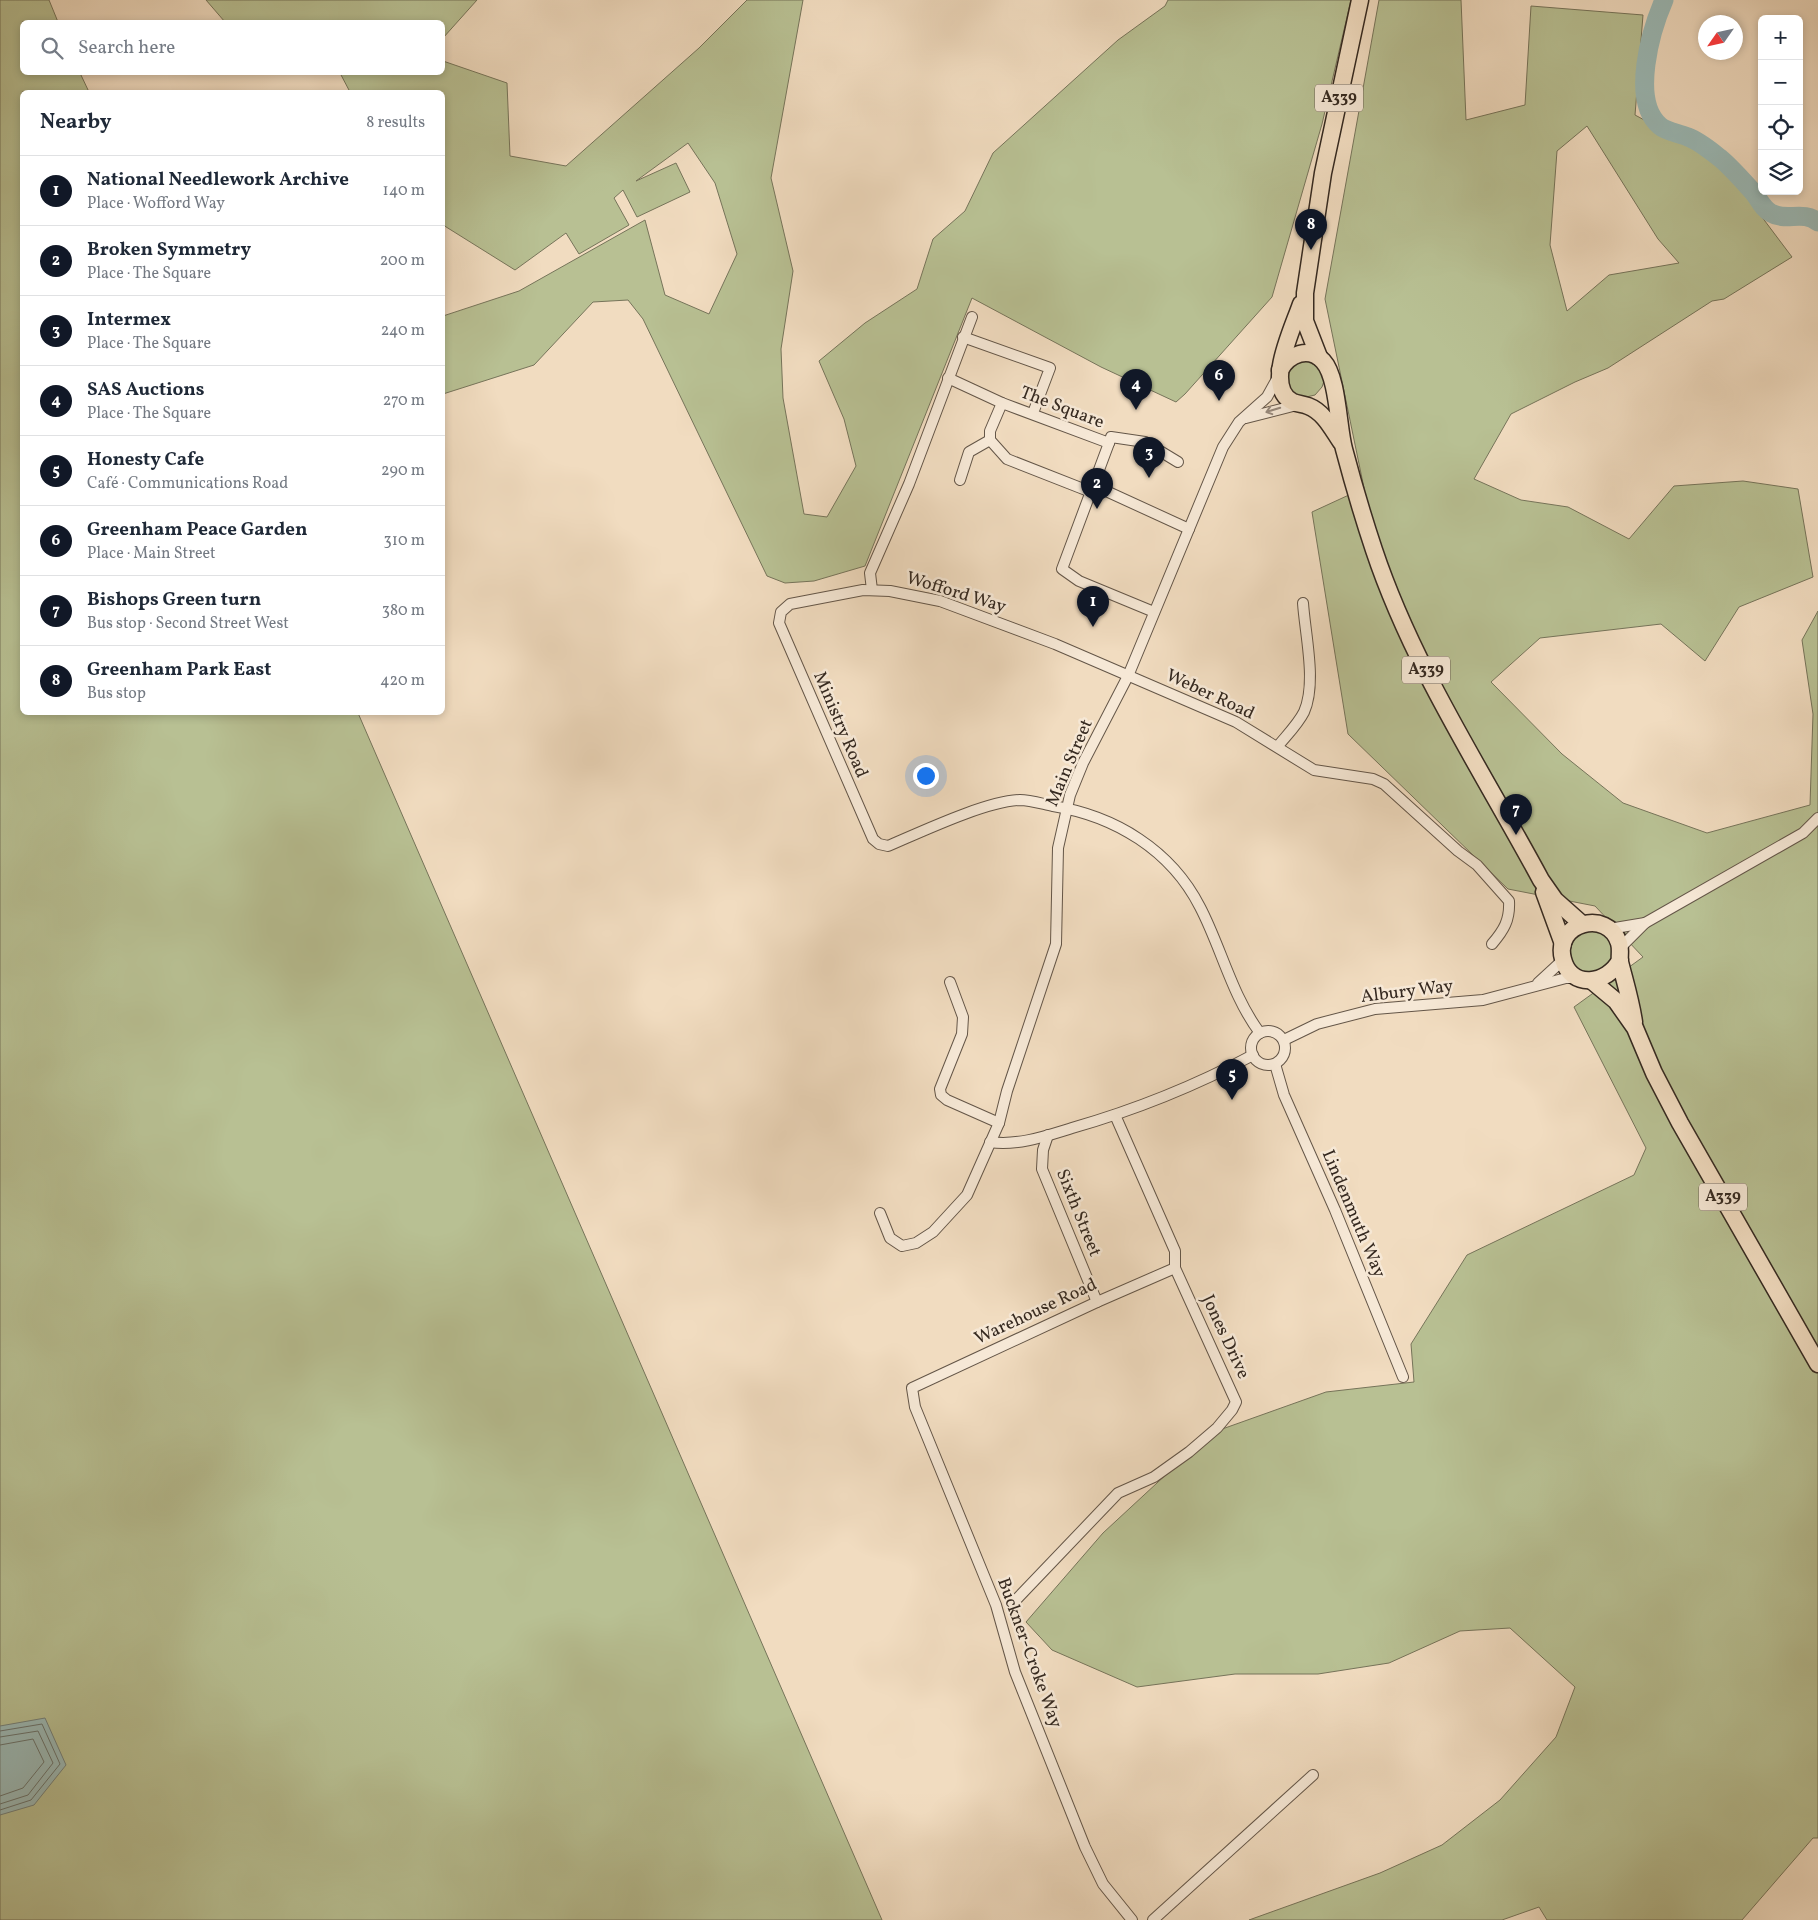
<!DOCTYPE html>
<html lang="en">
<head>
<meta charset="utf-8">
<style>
  :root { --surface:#fff; --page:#f6f6f7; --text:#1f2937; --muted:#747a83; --line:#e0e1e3; --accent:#111827 }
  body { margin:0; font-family:Vollkorn,serif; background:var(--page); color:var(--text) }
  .controls { position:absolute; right:15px; top:15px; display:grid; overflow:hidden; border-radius:8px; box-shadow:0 2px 8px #0003 }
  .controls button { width:45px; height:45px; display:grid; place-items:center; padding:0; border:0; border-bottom:1px solid var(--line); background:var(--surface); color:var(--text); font:25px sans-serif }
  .compass { position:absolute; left:1698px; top:15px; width:45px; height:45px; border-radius:50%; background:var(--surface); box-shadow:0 2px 8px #0003; rotate:236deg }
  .you { position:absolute; left:925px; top:775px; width:18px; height:18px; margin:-12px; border:4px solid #fff; border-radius:50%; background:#1a73e8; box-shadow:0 0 0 8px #1a73e833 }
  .badge { display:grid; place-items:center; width:32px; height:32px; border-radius:50%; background:var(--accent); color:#fff; font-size:16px; font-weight:700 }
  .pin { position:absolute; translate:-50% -41px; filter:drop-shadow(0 1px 2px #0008) }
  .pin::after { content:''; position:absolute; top:26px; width:18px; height:15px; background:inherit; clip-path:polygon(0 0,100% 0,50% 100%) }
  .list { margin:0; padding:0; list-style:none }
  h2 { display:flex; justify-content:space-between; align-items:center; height:65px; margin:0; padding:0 20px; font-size:21px }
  h2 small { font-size:16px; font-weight:400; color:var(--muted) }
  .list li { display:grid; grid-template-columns:32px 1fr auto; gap:15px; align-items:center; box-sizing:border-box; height:70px; padding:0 20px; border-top:1px solid var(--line) }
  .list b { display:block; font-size:19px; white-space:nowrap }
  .list p { margin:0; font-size:16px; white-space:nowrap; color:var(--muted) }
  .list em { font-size:16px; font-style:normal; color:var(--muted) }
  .icon { flex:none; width:28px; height:28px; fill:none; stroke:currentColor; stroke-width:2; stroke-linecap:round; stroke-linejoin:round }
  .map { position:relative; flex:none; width:1818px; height:1920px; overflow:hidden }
  .search { position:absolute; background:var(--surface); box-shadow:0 2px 8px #0003; left:20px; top:20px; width:425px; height:55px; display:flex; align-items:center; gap:12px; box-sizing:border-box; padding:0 18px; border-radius:8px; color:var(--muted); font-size:19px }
  .panel { position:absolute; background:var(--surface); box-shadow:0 2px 8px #0003; left:20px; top:90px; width:425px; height:625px; border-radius:8px }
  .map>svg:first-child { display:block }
  .green { fill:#b8c093; stroke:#76745a; fill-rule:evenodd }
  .water { fill:#9bbab7; stroke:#72807b }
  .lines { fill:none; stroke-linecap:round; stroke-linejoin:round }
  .shore { stroke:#68726c; stroke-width:1 }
  .river { stroke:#9bbab7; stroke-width:19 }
  .minor-casing { stroke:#645648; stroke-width:12 }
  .trunk-casing { stroke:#352920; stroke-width:19 }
  .minor { stroke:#f6e8d6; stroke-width:10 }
  .trunk { stroke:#f1dcc0; stroke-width:16 }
  .oneway { stroke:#96887b }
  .labels { text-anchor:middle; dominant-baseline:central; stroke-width:5; stroke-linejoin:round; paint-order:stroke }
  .shield { fill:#f6e8d6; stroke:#6f6257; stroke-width:1 }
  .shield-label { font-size:16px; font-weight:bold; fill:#352920 }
  .street-label { font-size:18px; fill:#352920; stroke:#f6e8d6 }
</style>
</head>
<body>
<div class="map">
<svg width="1818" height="1920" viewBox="0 0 1818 1920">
  <rect width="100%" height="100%" fill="#f1dcc0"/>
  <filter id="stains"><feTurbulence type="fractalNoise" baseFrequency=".004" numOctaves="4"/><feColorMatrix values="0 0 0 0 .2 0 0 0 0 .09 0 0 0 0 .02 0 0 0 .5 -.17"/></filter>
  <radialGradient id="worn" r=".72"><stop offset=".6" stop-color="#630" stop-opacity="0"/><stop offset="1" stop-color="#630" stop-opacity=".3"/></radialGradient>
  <g class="green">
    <polygon points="0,0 49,0 58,22 22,22 22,72 80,73 89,92 22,92 22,712 358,713 882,1920 0,1920"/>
    <polygon points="206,0 477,0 443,38 442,22 225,22"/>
    <polygon points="747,0 803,0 771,178 793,271 781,349 783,398 804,514 827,517 856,466 844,419 819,361 865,323 917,289 933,239 965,211 993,153 1118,40 1165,6 1168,0 1351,0 1322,124 1272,297 1185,394 1176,402 1101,367 972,298 865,566 814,581 785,583 767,576 643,319 628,300 593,302 534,365 443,394 443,316 519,291 645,220 665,295 709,314 737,254 715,183 688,143 636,181 676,163 690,192 637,217 623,190 614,198 629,225 579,254 566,233 515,270 443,225 442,92 350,92 340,73 442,72 443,61 507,83 510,156 566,166 699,48"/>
    <path d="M1379,0h82l5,120 59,-15 6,-99 112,9 -8,100 84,45 73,97 -68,42 -12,2 -104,67 -33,14 -64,32 -37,65 47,21 47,7 61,32 45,-53 69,-5 55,8 15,88 -74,30 -34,54 -44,-37 -121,14 -49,44 71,72 61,49 84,30 103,-28 3,-91 -11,-74 16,-29v1227h-5l-71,82h-195l-8,-13 -37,13h-253l131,-47 62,-28 58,-45 56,-63 19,-50 -65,-59 -50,3 -71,32 -71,11h-83l-98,13 -85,-37 -26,-28 77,-89 108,-100 115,-41 88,-10 -3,-38 56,-89 167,-80 12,-27 -72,-141 69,-50 -48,-51 -87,-17 -160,-155 -36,-222 52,-24 -39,-189zM1587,126l71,113 21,24 -70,12 -42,36 -17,-66 7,-94z"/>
    <polygon points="1312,359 1325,378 1322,387 1315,395 1302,398 1288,390 1288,365"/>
    <polygon points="1592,930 1605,934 1614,949 1611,966 1583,975 1575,971 1567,954 1575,936"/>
  </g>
  <polygon class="water" points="45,1718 66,1765 34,1805 0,1815 0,1726"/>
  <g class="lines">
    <g class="shore">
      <polyline points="0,1731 42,1724 60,1764 31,1800 0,1810"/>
      <polyline points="0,1737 38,1731 53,1763 28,1795 0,1804"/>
      <polyline points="0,1745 33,1739 44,1762 23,1788 0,1796"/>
    </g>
    <path class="river" d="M1664,0c-13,30 -34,101 -4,126 7,6 19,7 28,11 11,4 23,14 32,21 12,10 23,23 34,35 6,8 9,16 17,20 15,9 32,-3 47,9"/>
    <g class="minor-casing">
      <g id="minor">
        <polyline points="963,337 1050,368 1033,413"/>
        <polyline points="948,378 1002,403 1109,443 1062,569 1079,581 1154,612"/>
        <polyline points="1002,403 990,431 990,440 1007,459 1091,492"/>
        <polyline points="1246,418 1297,405"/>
        <polyline points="1109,443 1111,437 1145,442 1178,462"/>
        <polyline points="960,480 969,452 990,440"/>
        <polyline points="1093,485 1189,529"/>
        <polyline points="872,590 870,573 909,484 972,317"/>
        <path d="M1278,746c9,-11 20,-22 26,-34 13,-29 1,-78 -1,-109"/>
        <polyline points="1609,929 1645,923"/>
        <polyline points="1620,948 1645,923 1803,833 1818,818"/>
        <polyline points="950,982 963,1017 962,1034 940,1089 941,1095 947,1100 999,1123"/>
        <polyline points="1538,983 1563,960"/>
        <circle cx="1268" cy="1048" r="17"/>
        <path d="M1260,1033c-28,-37 -39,-86 -60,-126 -29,-57 -85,-91 -147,-101 -10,-2 -23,-6 -33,-6 -34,1 -99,32 -132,46l-9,-2 -6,-5 -94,-216 2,-11 9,-8 73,-14 27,1 50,10 115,43 181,78 78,48 59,9 11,5 74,67 19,14 32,36c1,19 -5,29 -17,43"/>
        <polyline points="1284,1040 1317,1024 1375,1009 1483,1000 1566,978 1576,978"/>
        <polyline points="1275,1064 1284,1095 1335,1210 1403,1377"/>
        <polyline points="1048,1135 1043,1150 1042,1169 1097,1302"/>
        <path d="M990,1142c28,4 56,-6 82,-14 63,-18 123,-42 181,-73"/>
        <polyline points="880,1213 890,1238 902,1246 916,1243 933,1232 967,1195 999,1123 1007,1091 1056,944 1058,848 1070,795 1083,763 1128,676 1223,447 1239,422 1267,397 1278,377"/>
        <polyline points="1012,1604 1118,1493 1154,1477 1189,1452 1217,1428 1232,1410 1236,1402 1175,1268 1175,1251 1115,1115"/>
        <polyline points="1132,1920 1103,1884 1085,1847 1015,1672 996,1605 915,1407 912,1388 1097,1302 1175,1268"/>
        <polyline points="1153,1920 1313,1775"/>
      </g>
    </g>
    <g class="trunk-casing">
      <g id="trunk">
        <path d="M1301,304c-8,24 -38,84 -8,98 5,2 10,2 15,4 16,6 24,23 33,36"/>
        <polyline points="1319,357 1305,321 1305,293 1323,173 1360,0"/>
        <path d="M1280,370c9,-16 29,-24 43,-9 15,16 15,66 21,88 9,34 19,68 30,101 39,117 109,222 167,330l14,20 27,24"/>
        <polyline points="1544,892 1563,944"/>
        <path d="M1620,960c-12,24 -49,30 -57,-1 -10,-36 45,-51 56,-16 2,7 0,13 1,19 5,20 11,39 14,60"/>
        <polyline points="1592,981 1616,1001 1635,1028 1654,1073 1680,1123 1818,1364"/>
      </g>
    </g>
    <use href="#minor" class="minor"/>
    <use href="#trunk" class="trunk"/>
  </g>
  <defs><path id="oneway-shaft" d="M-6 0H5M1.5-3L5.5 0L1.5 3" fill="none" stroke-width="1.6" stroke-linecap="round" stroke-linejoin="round" transform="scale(1.25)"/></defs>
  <use class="oneway" href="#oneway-shaft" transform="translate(1273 410) rotate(163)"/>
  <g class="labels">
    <g class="shield">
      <rect x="1315" y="84.5" width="48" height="27" rx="4"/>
      <rect x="1402" y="656.5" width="48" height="27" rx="4"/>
      <rect x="1699" y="1183.5" width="48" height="27" rx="4"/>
    </g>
    <g class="shield-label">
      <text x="1339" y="98">A339</text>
      <text x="1426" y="670">A339</text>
      <text x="1723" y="1197">A339</text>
    </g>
    <g class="street-label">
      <text transform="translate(1062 408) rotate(21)">The Square</text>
      <text transform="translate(956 593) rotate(17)">Wofford Way</text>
      <text transform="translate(1210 695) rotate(25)">Weber Road</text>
      <text transform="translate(840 725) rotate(67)">Ministry Road</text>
      <text transform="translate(1070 763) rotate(-67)">Main Street</text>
      <text transform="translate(1407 992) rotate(-7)">Albury Way</text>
      <text transform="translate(1078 1213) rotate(68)">Sixth Street</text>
      <text transform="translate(1353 1214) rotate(67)">Lindenmuth Way</text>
      <text transform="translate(1036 1312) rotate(-25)">Warehouse Road</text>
      <text transform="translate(1225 1337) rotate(65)">Jones Drive</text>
      <text transform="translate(1029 1653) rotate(70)">Buckner-Croke Way</text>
    </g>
  </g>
  <rect width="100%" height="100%" filter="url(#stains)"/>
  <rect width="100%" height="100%" fill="url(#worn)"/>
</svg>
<div class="controls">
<button>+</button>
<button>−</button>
<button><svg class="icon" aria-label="locate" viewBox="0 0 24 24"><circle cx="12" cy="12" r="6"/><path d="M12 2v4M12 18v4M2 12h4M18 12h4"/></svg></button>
<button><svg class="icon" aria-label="layers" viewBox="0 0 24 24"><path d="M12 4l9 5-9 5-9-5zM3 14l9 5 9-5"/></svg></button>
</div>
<svg class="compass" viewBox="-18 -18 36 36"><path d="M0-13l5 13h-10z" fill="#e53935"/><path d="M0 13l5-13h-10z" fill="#747a83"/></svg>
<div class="you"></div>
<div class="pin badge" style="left:1093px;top:627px">1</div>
<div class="pin badge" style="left:1097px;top:509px">2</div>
<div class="pin badge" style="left:1149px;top:478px">3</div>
<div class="pin badge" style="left:1136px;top:410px">4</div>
<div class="pin badge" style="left:1232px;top:1100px">5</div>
<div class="pin badge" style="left:1219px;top:401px">6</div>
<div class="pin badge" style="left:1516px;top:835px">7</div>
<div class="pin badge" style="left:1311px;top:250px">8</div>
<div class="search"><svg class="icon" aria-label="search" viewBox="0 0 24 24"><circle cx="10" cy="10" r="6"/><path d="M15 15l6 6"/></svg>Search here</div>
<section class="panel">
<h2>Nearby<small>8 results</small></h2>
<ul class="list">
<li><span class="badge">1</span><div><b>National Needlework Archive</b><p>Place · Wofford Way</p></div><em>140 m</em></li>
<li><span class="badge">2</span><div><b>Broken Symmetry</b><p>Place · The Square</p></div><em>200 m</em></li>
<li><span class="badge">3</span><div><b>Intermex</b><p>Place · The Square</p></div><em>240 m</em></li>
<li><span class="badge">4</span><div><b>SAS Auctions</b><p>Place · The Square</p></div><em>270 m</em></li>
<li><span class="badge">5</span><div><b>Honesty Cafe</b><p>Café · Communications Road</p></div><em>290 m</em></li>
<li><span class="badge">6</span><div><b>Greenham Peace Garden</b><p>Place · Main Street</p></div><em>310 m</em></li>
<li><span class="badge">7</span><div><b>Bishops Green turn</b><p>Bus stop · Second Street West</p></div><em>380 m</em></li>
<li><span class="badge">8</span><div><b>Greenham Park East</b><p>Bus stop</p></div><em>420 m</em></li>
</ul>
</section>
</div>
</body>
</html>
